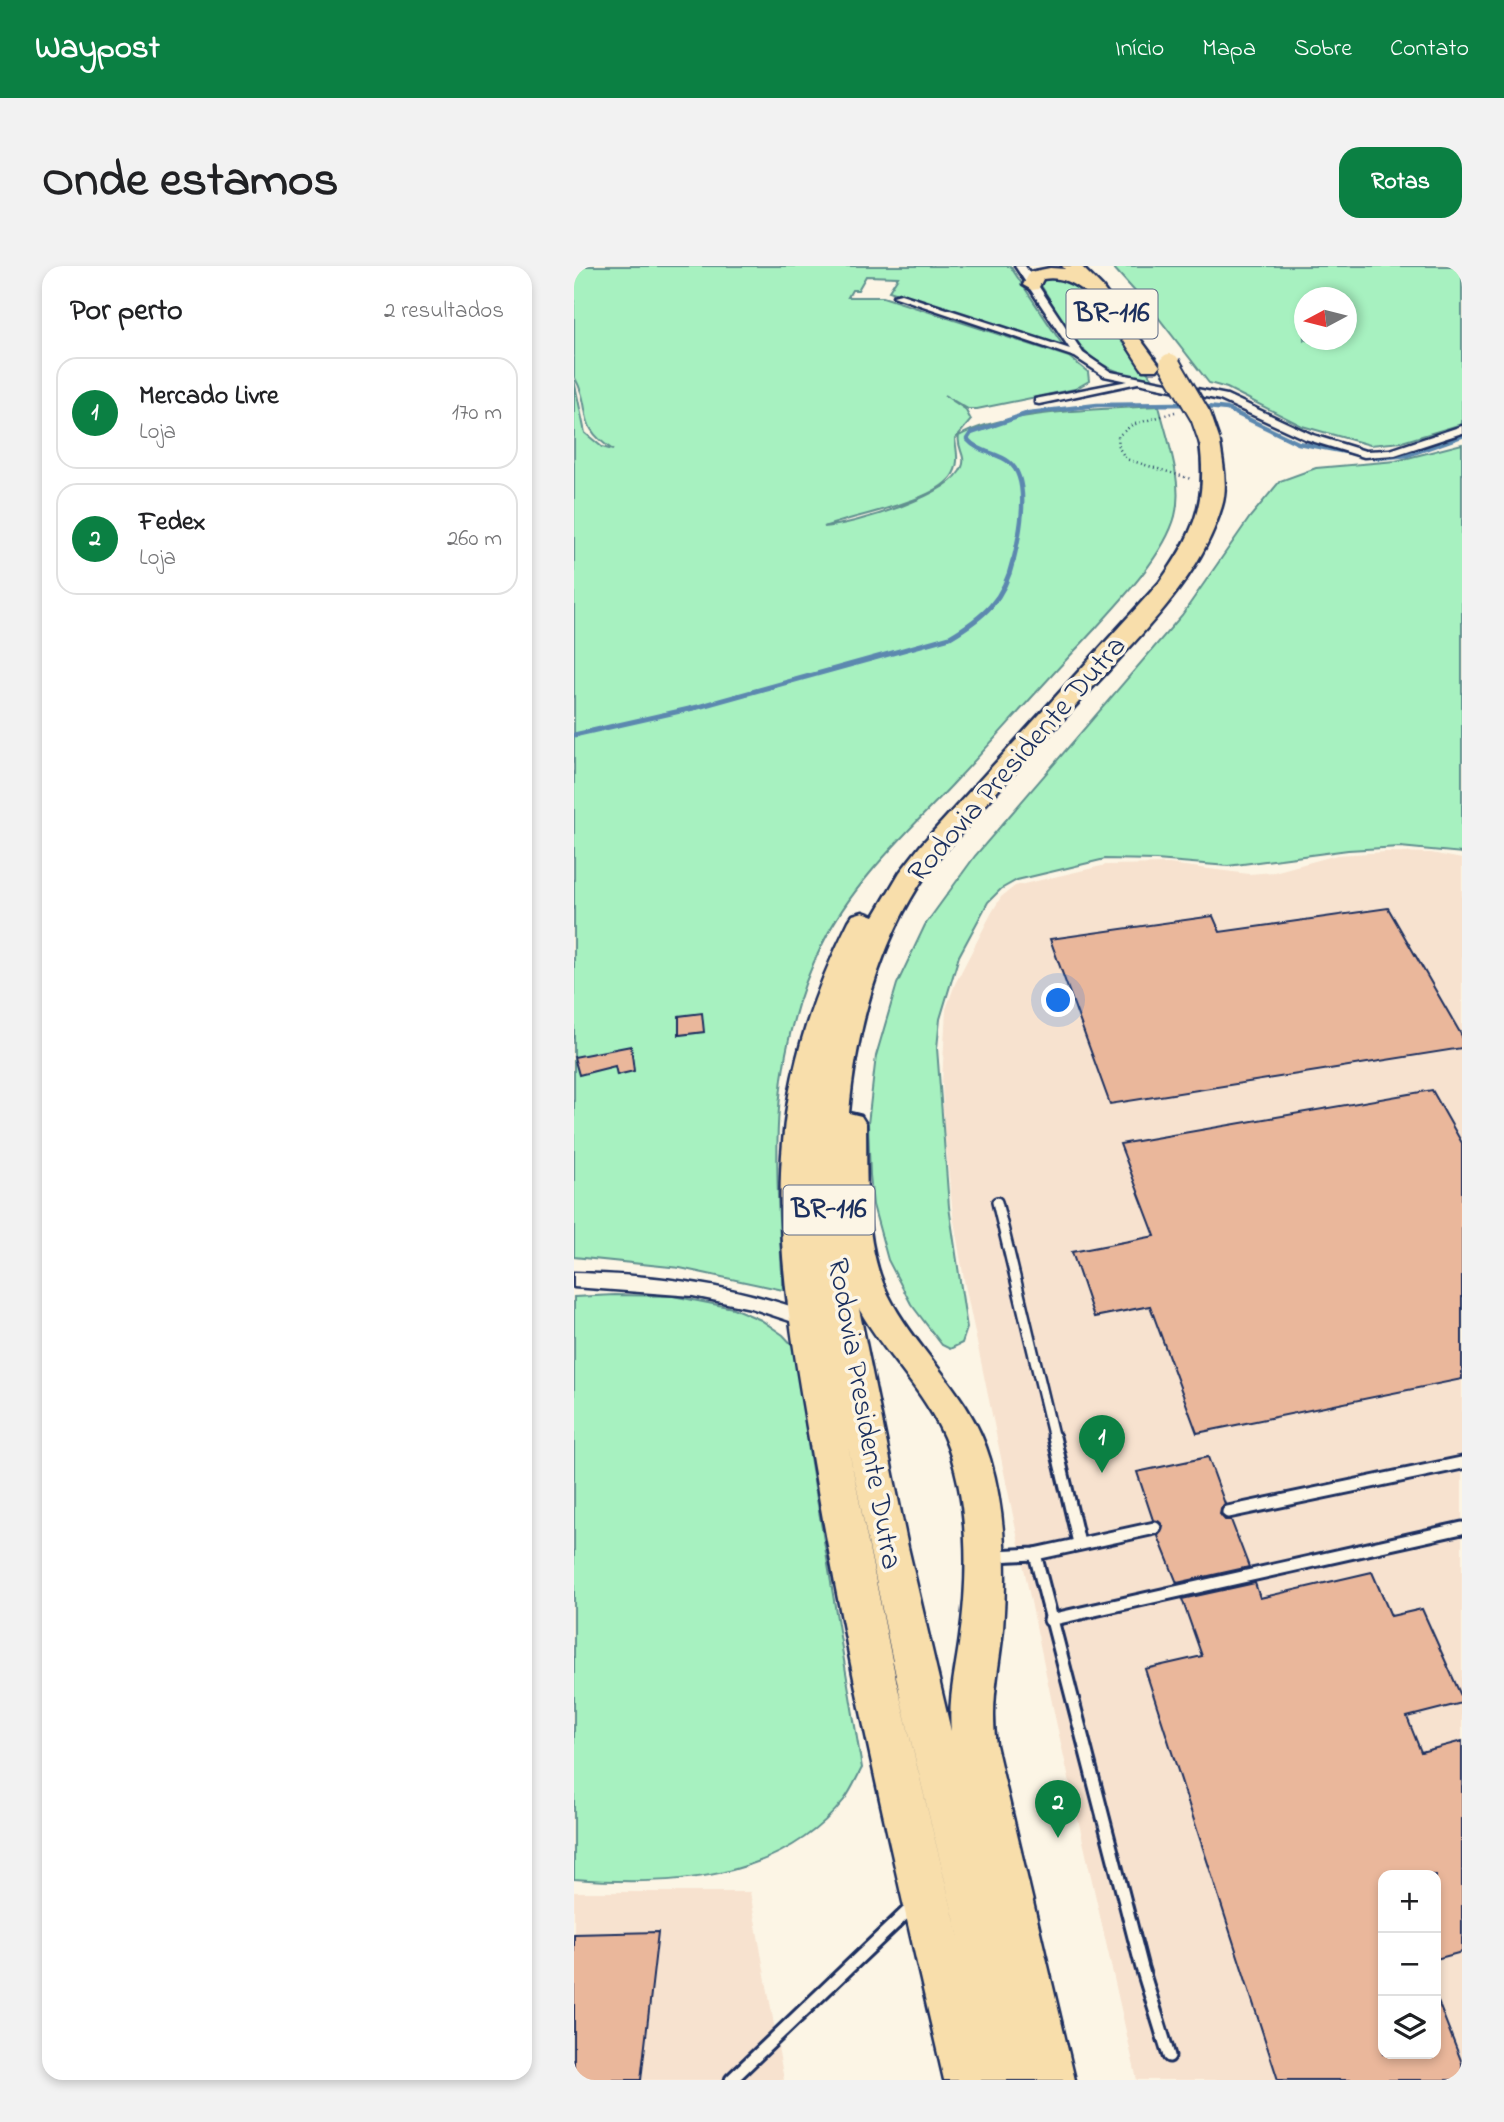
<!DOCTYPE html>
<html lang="pt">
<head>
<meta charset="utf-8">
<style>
  :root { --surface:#fff; --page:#f2f2f2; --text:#202124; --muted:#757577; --line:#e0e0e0; --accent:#0b8043 }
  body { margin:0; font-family:"Indie Flower",sans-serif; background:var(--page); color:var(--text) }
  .controls { position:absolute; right:21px; bottom:21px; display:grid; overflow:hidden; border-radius:14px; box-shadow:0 4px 10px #0003 }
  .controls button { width:63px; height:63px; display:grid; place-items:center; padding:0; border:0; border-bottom:2px solid var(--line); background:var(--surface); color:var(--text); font:35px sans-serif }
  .compass { position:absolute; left:720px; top:21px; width:63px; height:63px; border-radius:50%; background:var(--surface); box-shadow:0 4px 10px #0003; rotate:263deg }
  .you { position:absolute; left:485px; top:735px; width:24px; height:24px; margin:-18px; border:5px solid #fff; border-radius:50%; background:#1a73e8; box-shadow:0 0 0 10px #1a73e833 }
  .badge { display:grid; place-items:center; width:46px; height:46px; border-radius:50%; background:var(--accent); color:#fff; font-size:23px; font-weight:700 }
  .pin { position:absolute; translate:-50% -58px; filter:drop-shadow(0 2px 4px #0008) }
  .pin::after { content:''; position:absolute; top:37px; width:24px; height:21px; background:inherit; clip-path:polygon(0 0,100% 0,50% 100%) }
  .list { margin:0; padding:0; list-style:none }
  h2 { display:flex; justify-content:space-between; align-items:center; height:91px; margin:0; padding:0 28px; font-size:30px }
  h2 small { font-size:23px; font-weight:400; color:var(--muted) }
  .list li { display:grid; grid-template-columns:46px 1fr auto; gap:21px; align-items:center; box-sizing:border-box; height:112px; margin:0 14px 14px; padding:0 14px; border:2px solid var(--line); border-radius:21px }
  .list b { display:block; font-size:26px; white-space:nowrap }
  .list p { margin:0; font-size:23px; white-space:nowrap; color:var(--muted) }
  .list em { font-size:23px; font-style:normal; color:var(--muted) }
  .icon { flex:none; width:38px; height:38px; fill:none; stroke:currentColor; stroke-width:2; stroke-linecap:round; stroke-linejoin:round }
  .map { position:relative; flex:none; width:888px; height:1814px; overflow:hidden; border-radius:21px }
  header { display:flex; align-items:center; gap:42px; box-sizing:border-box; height:98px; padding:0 35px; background:var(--accent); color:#fff }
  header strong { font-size:33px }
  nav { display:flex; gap:38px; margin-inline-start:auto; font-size:24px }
  .intro { display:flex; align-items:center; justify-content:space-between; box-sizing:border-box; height:168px; padding:0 42px }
  h1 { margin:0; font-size:49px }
  .button { padding:18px 32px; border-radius:21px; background:var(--accent); color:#fff; font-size:24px; font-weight:700 }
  main { display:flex; gap:42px; padding:0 42px }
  aside { flex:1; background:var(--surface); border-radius:21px; box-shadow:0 4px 10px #0003 }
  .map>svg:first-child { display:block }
  .built { fill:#f7e2cf; fill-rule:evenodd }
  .green { fill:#a7f1c0; stroke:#61908f; stroke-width:2; fill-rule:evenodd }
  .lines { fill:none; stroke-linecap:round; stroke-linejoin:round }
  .stream-far1 { stroke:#5b88af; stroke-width:4.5 }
  .stream { stroke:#5b88af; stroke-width:5 }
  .building { fill:#eab79b; stroke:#1b2f5e; stroke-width:2 }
  .lane-far1-casing { stroke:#1b2f5e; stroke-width:14 }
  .lane-casing { stroke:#1b2f5e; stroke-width:17 }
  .street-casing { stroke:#1b2f5e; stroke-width:5 }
  .highway-casing { stroke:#1b2f5e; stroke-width:5 }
  .path { stroke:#1b2f5e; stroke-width:2.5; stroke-dasharray:1 3.5; stroke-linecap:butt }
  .lane-far1 { stroke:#fcf5e5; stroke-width:9 }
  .lane { stroke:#fcf5e5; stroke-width:11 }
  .street { fill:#fcf5e5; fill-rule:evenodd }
  .highway { fill:#f8deab; fill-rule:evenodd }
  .highway-bridge-casing { stroke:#1b2f5e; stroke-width:24; stroke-linecap:butt }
  .highway-bridge { stroke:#f8deab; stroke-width:20 }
  .labels { text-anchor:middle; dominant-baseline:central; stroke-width:7; stroke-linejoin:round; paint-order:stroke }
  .shield { fill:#fcf5e5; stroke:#5e6a86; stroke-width:2 }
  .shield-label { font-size:28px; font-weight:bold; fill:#1b2f5e }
  .street-label { font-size:30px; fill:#1b2f5e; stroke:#fcf5e5 }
</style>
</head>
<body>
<header>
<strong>Waypost</strong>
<nav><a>Início</a><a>Mapa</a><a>Sobre</a><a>Contato</a></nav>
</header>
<div class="intro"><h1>Onde estamos</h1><a class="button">Rotas</a></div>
<main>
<aside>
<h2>Por perto<small>2 resultados</small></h2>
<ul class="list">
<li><span class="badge">1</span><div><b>Mercado Livre</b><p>Loja</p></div><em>170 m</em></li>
<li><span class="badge">2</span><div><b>Fedex</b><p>Loja</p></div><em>260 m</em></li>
</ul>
</aside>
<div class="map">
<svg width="888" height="1814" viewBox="0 0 888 1814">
  <rect width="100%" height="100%" fill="#fcf5e5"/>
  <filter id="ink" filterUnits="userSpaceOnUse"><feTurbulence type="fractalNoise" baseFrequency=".0143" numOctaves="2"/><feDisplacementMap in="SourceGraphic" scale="14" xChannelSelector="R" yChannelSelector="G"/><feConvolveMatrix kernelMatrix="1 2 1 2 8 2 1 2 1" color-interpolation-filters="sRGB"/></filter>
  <g filter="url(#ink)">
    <g class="built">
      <path d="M812,586l45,1 31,6v1221h-325l-82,-363 -90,-432 -12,-70 -9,-87 -2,-46 4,-73 9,-25 36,-70 10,-17 14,-11 91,-21 63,-1 80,10 25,-2 63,-17zM809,1609h53v179h-53z"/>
      <polygon points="0,1626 176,1626 210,1814 0,1814"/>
    </g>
    <g class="green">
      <path d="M0,0h436l54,81 -175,-56 9,-14 -32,-1 -8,14h-6l-4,7h35l186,60 19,15 1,9 -14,8 -98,20h-9l-24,-14 21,14 6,11 -16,19c2,14 5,26 -4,38 -20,26 -97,38 -127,50 30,-3 127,-31 138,-60 5,-11 -6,-20 -3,-31 44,-26 148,-27 200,-30 8,33 25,76 16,110 -11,42 -64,95 -93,127 -44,46 -85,94 -129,141 -45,48 -100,98 -130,159 -58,114 -47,225 -40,347l-103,-22 -106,-11v-877l11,53 17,14 11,3c-39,-26 -19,-38 -39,-74z"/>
      <path d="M538,0h350v158l-60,18 -32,3 -68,-19 -75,-38 -18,-5 -52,-67zM730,32h42v42h-42z"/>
      <path d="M473,12l24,3 83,99c-72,-10 -78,-40 -114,-96z"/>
      <polygon points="888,178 888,587 826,581 774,584 654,600 582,594 531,593 443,614 427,623 414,636 385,690 366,753 363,782 375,941 393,1062 388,1077 376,1083 368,1079 337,1038 314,994 299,939 296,909 294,858 302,790 323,718 351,659 401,590 608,349 676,251 706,215 742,202 822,195"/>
      <path d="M41,1029l58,1 60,12 28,12 22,15 13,14 13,102 53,317c-6,11 -11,23 -18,32 -65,82 -175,86 -270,79v-582z"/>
    </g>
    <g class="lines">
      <path class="stream-far1" d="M439,296c6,-24 19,-82 -4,-100 -13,-10 -30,-9 -42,-23l4,-6 58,-20 68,-8 79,-1 51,5 71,34 80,15 30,-3 54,-19"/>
      <path class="stream" d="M0,469l124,-28 252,-70c34,-20 54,-37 63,-77"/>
    </g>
    <g class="building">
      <polygon points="814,642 888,770 888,782 536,838 476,673 639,650 646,666"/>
      <polygon points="128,747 130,766 105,769 105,750"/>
      <polygon points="57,780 60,805 43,809 41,800 5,809 0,791"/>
      <polygon points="858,824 888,877 888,1113 623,1167 576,1040 520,1051 498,986 581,970 546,878"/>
      <polygon points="634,1191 651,1238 646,1248 651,1254 657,1254 675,1301 603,1317 584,1270 589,1260 579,1254 563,1206"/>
      <polygon points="798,1306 817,1350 848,1343 888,1432 888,1437 833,1451 847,1486 888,1475 888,1686 862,1693 862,1609 809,1609 809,1788 862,1788 863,1733 888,1797 888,1814 704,1814 571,1403 628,1390 608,1333 681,1317 686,1332"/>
      <polygon points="84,1666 67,1814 0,1814 0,1668"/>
    </g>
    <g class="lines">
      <g class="lane-far1-casing">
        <polyline id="lane-far1" points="423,936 480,1173"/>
      </g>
      <g class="lane-casing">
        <g id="lane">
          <polyline points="480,1171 505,1277"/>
          <polyline points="654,1246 888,1197"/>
          <polyline points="461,1288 568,1702 595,1790"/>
          <polyline points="419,1290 461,1288 581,1262"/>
          <polyline points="476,1354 888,1262"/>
          <polyline points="157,1814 339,1640"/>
        </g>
      </g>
      <g class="street-casing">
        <g id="street">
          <polygon points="441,0 451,0 509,87 537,106 653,129 739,169 791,185 816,184 888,160 888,167 821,189 790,191 731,173 646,134 564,117 465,138 461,137 461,133 554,115 530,110 501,91 319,30 327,28 496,83"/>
          <path d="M0,1007c84,2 162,12 241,42l2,5 -2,5 -7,2 -57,-19 -58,-12 -119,-9z"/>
        </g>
      </g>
      <g class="highway-casing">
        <g id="highway">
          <path d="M488,0h19l21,21 58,79 -3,4h-14c-22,-31 -55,-100 -100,-91l-5,10 -6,1 -9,-5 7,-13 20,-4 15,1z"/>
          <path d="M636,171l10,6c3,21 8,43 2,63 -19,65 -69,116 -114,165 -46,49 -92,98 -136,149 -15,18 -31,34 -45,53 -48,70 -71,157 -78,240l12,3 5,8c1,57 -3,127 26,178 30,55 80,94 98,157 16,54 17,114 13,170 -4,41 -13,73 -7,116l79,335h-131c-47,-203 -95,-406 -130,-612 -18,-107 -41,-217 -31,-326 6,-77 31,-151 66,-221l4,-6 10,-3 11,4 26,-44 21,-27 238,-262c34,-47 49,-81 41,-140zM285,1043c25,45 65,81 85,128 25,59 25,137 16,200 -4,32 -12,61 -9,94l-43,-184zM273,1175l54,259 80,329 -84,-345z"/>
        </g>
      </g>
      <polyline class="path" points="601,146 558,159 544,170 545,182 552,193 617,213"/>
      <use href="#lane-far1" class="lane-far1"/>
      <use href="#lane" class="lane"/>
      <use href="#street" class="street"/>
      <use href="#highway" class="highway"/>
      <g class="highway-bridge-casing">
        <polyline id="highway-bridge" points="596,98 627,151 636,177"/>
      </g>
      <use href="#highway-bridge" class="highway-bridge"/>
    </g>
  </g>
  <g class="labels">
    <g class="shield">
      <rect x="492.5" y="23.5" width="91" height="49" rx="5"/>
      <rect x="209.5" y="919.5" width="91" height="49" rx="5"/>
    </g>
    <g class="shield-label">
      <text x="538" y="48">BR-116</text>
      <text x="255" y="944">BR-116</text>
    </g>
    <g class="street-label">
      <text transform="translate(444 494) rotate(-49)">Rodovia Presidente Dutra</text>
      <text transform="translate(289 1148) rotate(80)">Rodovia Presidente Dutra</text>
    </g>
  </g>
</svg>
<div class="controls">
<button>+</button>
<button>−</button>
<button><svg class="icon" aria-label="layers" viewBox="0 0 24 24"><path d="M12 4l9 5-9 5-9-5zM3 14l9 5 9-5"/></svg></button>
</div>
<svg class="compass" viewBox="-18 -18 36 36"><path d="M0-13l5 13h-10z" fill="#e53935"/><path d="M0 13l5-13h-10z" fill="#757577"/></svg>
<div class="you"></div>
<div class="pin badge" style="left:528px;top:1207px">1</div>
<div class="pin badge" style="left:484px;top:1572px">2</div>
</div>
</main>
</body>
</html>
